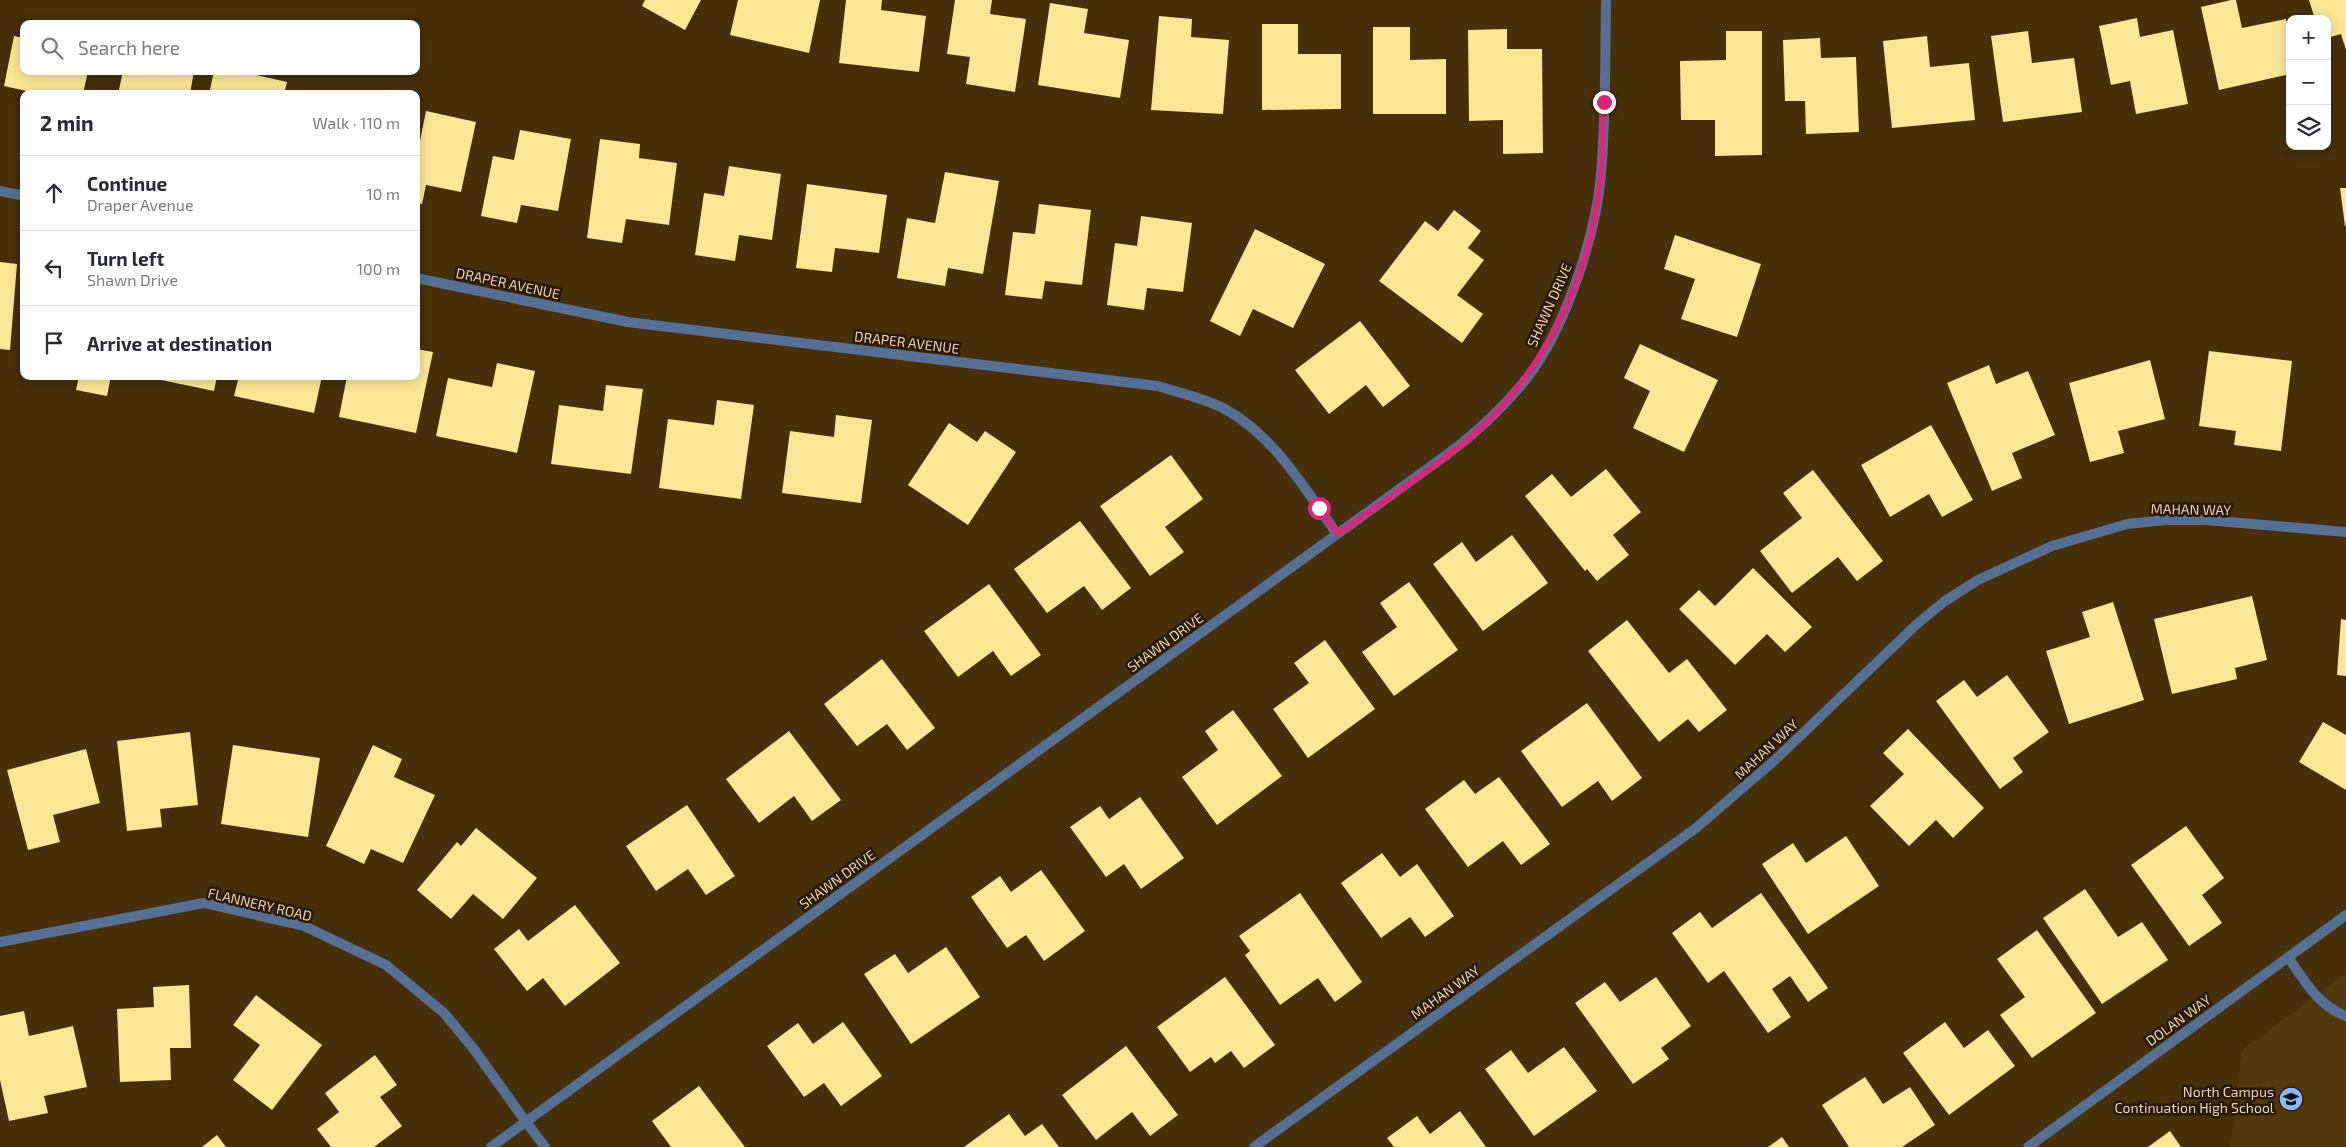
<!DOCTYPE html>
<html lang="en">
<head>
<meta charset="utf-8">
<style>
  :root { --surface:#fff; --page:#f7f7f7; --text:#2b2b33; --muted:#7c7c81; --line:#e1e1e2 }
  body { margin:0; font-family:"Exo 2",sans-serif; background:var(--page); color:var(--text) }
  .controls { position:absolute; right:15px; top:15px; display:grid; overflow:hidden; border-radius:10px; box-shadow:0 2px 12px #0003 }
  .controls button { width:45px; height:45px; display:grid; place-items:center; padding:0; border:0; border-bottom:1px solid var(--line); background:var(--surface); color:var(--text); font:25px sans-serif }
  .stop { position:absolute; width:15px; height:15px; margin:-11px; border:4px solid #db2777; border-radius:50%; background:#fff }
  .stop.end { background:#db2777; border-color:#fff; box-shadow:0 1px 5px #0008 }
  .list { margin:0; padding:0; list-style:none }
  h2 { display:flex; justify-content:space-between; align-items:center; height:65px; margin:0; padding:0 20px; font-size:21px }
  h2 small { font-size:16px; font-weight:400; color:var(--muted) }
  .list li { display:grid; grid-template-columns:32px 1fr auto; gap:15px; align-items:center; box-sizing:border-box; height:75px; padding:0 20px; border-top:1px solid var(--line) }
  .list b { display:block; font-size:19px; white-space:nowrap }
  .list p { margin:0; font-size:16px; white-space:nowrap; color:var(--muted) }
  .list em { font-size:16px; font-style:normal; color:var(--muted) }
  .icon { flex:none; width:28px; height:28px; fill:none; stroke:currentColor; stroke-width:2; stroke-linecap:round; stroke-linejoin:round }
  .map { position:relative; flex:none; width:2346px; height:1147px; overflow:hidden }
  .search { position:absolute; background:var(--surface); box-shadow:0 2px 12px #0003; left:20px; top:20px; width:400px; height:55px; display:flex; align-items:center; gap:12px; box-sizing:border-box; padding:0 18px; border-radius:10px; color:var(--muted); font-size:19px }
  .panel { position:absolute; background:var(--surface); box-shadow:0 2px 12px #0003; left:20px; top:90px; width:400px; height:290px; border-radius:10px }
  .map>svg:first-child { display:block }
  .built { fill:#51370c }
  .building { fill:#fbe696 }
  .lines { fill:none; stroke-linecap:round; stroke-linejoin:round }
  .service { stroke:#557093; stroke-width:10 }
  .minor { stroke:#557093; stroke-width:10 }
  .tertiary { stroke:#557093; stroke-width:10 }
  .route { stroke:#db2777; stroke-width:6 }
  .labels { text-anchor:middle; dominant-baseline:central; stroke-width:5; stroke-linejoin:round; paint-order:stroke }
  .street-label { font-size:14px; fill:#ebd2b2; stroke:#2a1800 }
  .poi-label { font-size:14px; fill:#ebd2b2; stroke:#2a1800; text-anchor:end }
</style>
</head>
<body>
<div class="map">
<svg width="2346" height="1147" viewBox="0 0 2346 1147">
  <rect width="100%" height="100%" fill="#462f09"/>
  <polygon class="built" points="2346,973 2346,1147 2230,1147 2242,1050"/>
  <g class="building">
    <polygon points="645,0 701,0 685,30 642,6"/>
    <polygon points="738,0 820,0 809,53 730,35"/>
    <polygon points="846,0 882,0 881,10 926,16 919,72 839,63"/>
    <polygon points="955,0 992,0 990,14 1026,19 1015,92 966,84 970,57 947,54"/>
    <polygon points="2231,0 2236,0 2242,28 2286,19 2290,38 2290,74 2219,90 2201,7"/>
    <polygon points="2309,0 2346,0 2346,50 2341,34 2327,38 2327,19 2315,19"/>
    <polygon points="1050,3 1088,9 1084,33 1129,40 1120,98 1038,85"/>
    <polygon points="1159,16 1192,19 1191,37 1229,40 1223,114 1151,110"/>
    <polygon points="2137,18 2140,37 2173,30 2188,104 2136,114 2130,81 2111,85 2099,26"/>
    <polygon points="1262,24 1298,24 1298,54 1341,54 1341,109 1262,110"/>
    <polygon points="1373,27 1410,27 1410,60 1446,59 1446,114 1373,114"/>
    <polygon points="1507,29 1507,49 1542,49 1543,153 1503,154 1503,120 1469,121 1468,30"/>
    <polygon points="1726,31 1762,31 1762,155 1715,156 1715,120 1681,120 1680,61 1726,60"/>
    <polygon points="2028,31 2032,63 2074,58 2082,112 2003,122 1991,36"/>
    <polygon points="14,36 24,38 24,71 88,71 83,94 40,94 4,86"/>
    <polygon points="1927,36 1930,67 1969,63 1975,120 1892,128 1883,41"/>
    <polygon points="1820,38 1821,58 1856,57 1859,132 1806,134 1805,101 1785,101 1783,40"/>
    <polygon points="123,71 194,71 190,94 118,94"/>
    <polygon points="214,71 238,71 287,82 284,94 209,94"/>
    <polygon points="426,111 476,122 461,192 426,185 422,204 416,203 416,140 420,141"/>
    <polygon points="520,130 571,139 558,211 521,205 517,223 481,216 493,156 514,160"/>
    <polygon points="600,139 640,144 639,158 677,163 669,225 626,219 622,243 587,238"/>
    <polygon points="729,166 781,174 772,240 739,235 735,261 695,255 704,193 724,196"/>
    <polygon points="945,172 999,181 983,274 948,268 945,286 897,278 907,218 935,223"/>
    <polygon points="807,184 887,195 879,253 835,248 832,272 796,268"/>
    <polygon points="2340,188 2346,188 2346,226 2345,226"/>
    <polygon points="1039,204 1091,210 1082,285 1045,281 1042,299 1005,295 1013,232 1035,234"/>
    <polygon points="1454,210 1481,231 1468,248 1484,260 1457,295 1483,314 1462,343 1379,281 1425,221 1438,231"/>
    <polygon points="1141,216 1192,223 1183,292 1147,288 1144,310 1107,305 1115,243 1137,246"/>
    <polygon points="1255,229 1325,264 1293,328 1253,309 1240,336 1210,321"/>
    <polygon points="1675,235 1761,264 1737,337 1681,319 1695,279 1664,269"/>
    <polygon points="0,262 17,264 10,350 0,349"/>
    <polygon points="1360,321 1410,386 1383,407 1366,385 1329,414 1295,370"/>
    <polygon points="1640,344 1718,380 1684,452 1633,428 1650,391 1624,378"/>
    <polygon points="416,349 433,352 416,433 339,417 347,376 416,376"/>
    <polygon points="2209,351 2292,361 2281,451 2234,445 2236,431 2199,426"/>
    <polygon points="2150,360 2165,419 2118,431 2124,453 2090,462 2069,383"/>
    <polygon points="497,363 535,371 517,453 436,436 448,378 492,387"/>
    <polygon points="1989,365 1996,384 2028,371 2055,435 2012,453 2022,478 1992,491 1947,383"/>
    <polygon points="79,376 111,376 107,396 76,390"/>
    <polygon points="142,376 217,376 214,391"/>
    <polygon points="239,376 322,376 314,413 234,396"/>
    <polygon points="606,385 643,389 631,474 551,464 559,405 603,411"/>
    <polygon points="717,400 754,405 741,499 659,488 668,419 714,425"/>
    <polygon points="836,415 872,420 861,503 782,493 790,431 834,437"/>
    <polygon points="949,423 977,442 985,431 1016,452 968,525 908,485"/>
    <polygon points="1931,425 1973,500 1942,517 1929,494 1890,517 1861,465"/>
    <polygon points="1171,455 1203,499 1165,527 1184,552 1150,576 1100,506"/>
    <polygon points="1606,469 1641,512 1613,535 1629,555 1597,581 1587,569 1585,571 1525,496 1552,474 1571,497"/>
    <polygon points="1813,470 1883,561 1857,581 1838,557 1792,593 1760,551 1802,518 1783,493"/>
    <polygon points="1080,521 1131,588 1102,610 1084,586 1047,613 1014,569"/>
    <polygon points="1512,535 1548,583 1483,631 1433,564 1462,542 1476,562"/>
    <polygon points="1753,568 1812,627 1785,652 1767,634 1735,665 1679,609 1699,590 1715,606"/>
    <polygon points="1409,582 1458,650 1394,696 1362,652 1397,627 1380,603"/>
    <polygon points="989,584 1041,655 1011,676 993,651 958,677 924,631"/>
    <polygon points="2252,596 2267,660 2235,668 2237,679 2172,694 2154,619"/>
    <polygon points="2113,602 2144,700 2069,724 2046,651 2090,637 2082,612"/>
    <polygon points="2341,619 2346,620 2346,676 2337,675"/>
    <polygon points="1627,620 1669,673 1687,659 1727,710 1699,732 1688,719 1659,742 1588,651"/>
    <polygon points="1325,640 1375,709 1308,758 1273,709 1309,683 1294,663"/>
    <polygon points="882,659 935,728 907,750 887,724 857,746 824,704"/>
    <polygon points="2007,675 2049,732 2013,758 2023,772 2000,789 1936,701 1964,680 1977,697"/>
    <polygon points="1587,703 1642,778 1612,801 1598,781 1562,807 1521,751"/>
    <polygon points="1233,710 1282,776 1217,825 1182,777 1218,750 1205,731"/>
    <polygon points="2323,722 2346,735 2346,790 2299,762"/>
    <polygon points="1908,729 1984,808 1953,838 1936,820 1909,846 1870,806 1904,774 1883,753"/>
    <polygon points="789,731 841,800 812,821 794,796 759,823 726,779"/>
    <polygon points="190,732 198,805 160,809 162,827 127,831 117,741"/>
    <polygon points="233,745 320,758 308,837 221,824"/>
    <polygon points="373,745 402,759 394,777 435,795 403,863 371,849 364,864 326,846"/>
    <polygon points="86,749 100,803 53,815 60,842 28,850 7,770"/>
    <polygon points="1499,777 1550,844 1521,865 1503,841 1468,867 1425,809 1464,780 1475,794"/>
    <polygon points="1140,797 1184,858 1141,889 1124,864 1106,877 1070,827 1100,806 1109,819"/>
    <polygon points="687,805 735,876 706,895 688,869 656,891 626,846"/>
    <polygon points="2186,826 2224,878 2202,895 2222,923 2189,946 2131,865"/>
    <polygon points="476,828 537,878 503,919 473,894 451,919 417,890 457,842 461,846"/>
    <polygon points="1846,836 1879,886 1808,934 1762,864 1793,843 1806,863"/>
    <polygon points="1382,853 1400,877 1417,864 1454,916 1425,937 1410,917 1381,938 1341,883"/>
    <polygon points="1041,870 1085,931 1044,961 1026,935 1007,948 971,897 1000,876 1011,892"/>
    <polygon points="2085,889 2118,937 2142,922 2168,960 2102,1004 2043,918"/>
    <polygon points="1300,893 1362,982 1335,1002 1318,978 1280,1005 1245,955 1250,951 1239,936"/>
    <polygon points="1761,893 1828,988 1808,1002 1790,976 1772,989 1791,1017 1768,1033 1724,971 1708,983 1672,933 1700,912 1712,928"/>
    <polygon points="575,905 620,963 565,1006 543,978 527,991 494,949 519,929 528,941"/>
    <polygon points="2037,930 2096,1013 2032,1058 2000,1015 2025,997 1997,959"/>
    <polygon points="946,947 980,997 911,1044 864,974 895,954 908,973"/>
    <polygon points="1225,977 1275,1045 1244,1068 1231,1051 1215,1063 1211,1057 1190,1072 1157,1027"/>
    <polygon points="1656,977 1691,1026 1661,1048 1669,1059 1633,1084 1575,1003 1605,982 1620,1002"/>
    <polygon points="189,985 191,1048 170,1048 171,1080 120,1082 117,1009 154,1007 153,987"/>
    <polygon points="256,995 322,1045 272,1110 233,1080 260,1045 233,1025"/>
    <polygon points="24,1011 29,1036 73,1026 87,1087 44,1096 48,1113 9,1121 0,1080 0,1016"/>
    <polygon points="843,1022 882,1076 841,1106 824,1083 804,1097 767,1046 798,1023 813,1044"/>
    <polygon points="1945,1022 1964,1048 1988,1030 2015,1066 1949,1115 1903,1053"/>
    <polygon points="1126,1046 1178,1115 1150,1136 1132,1112 1096,1140 1062,1095"/>
    <polygon points="1564,1047 1597,1091 1534,1136 1485,1069 1511,1050 1528,1073"/>
    <polygon points="375,1055 397,1085 380,1097 402,1126 374,1147 331,1147 317,1129 339,1112 325,1093"/>
    <polygon points="1865,1077 1883,1104 1910,1087 1935,1125 1902,1147 1849,1147 1822,1105"/>
    <polygon points="699,1086 745,1147 671,1147 652,1121"/>
    <polygon points="1460,1111 1486,1147 1394,1147 1387,1138 1417,1116 1430,1134"/>
    <polygon points="1009,1114 1025,1136 1042,1124 1059,1147 964,1147"/>
    <polygon points="2170,1131 2181,1147 2148,1147"/>
    <polygon points="217,1135 226,1147 202,1147"/>
    <polygon points="1782,1137 1789,1147 1768,1147"/>
  </g>
  <g class="lines">
    <path class="service" d="M2288,957c16,23 30,49 58,59"/>
    <g class="minor">
      <polyline points="0,191 24,196"/>
      <path d="M416,278l212,44 530,64c22,7 45,12 65,22 51,27 82,81 114,126"/>
      <polyline points="0,942 204,903 304,926 386,965 444,1013 473,1048 526,1122"/>
      <polyline points="1254,1147 1696,828 1775,760 1917,624 1945,601 1978,580 2052,546 2127,524 2166,520 2206,520 2346,532"/>
      <polyline points="2028,1147 2346,915"/>
    </g>
    <g class="tertiary">
      <polyline points="526,1122 545,1147"/>
      <path d="M491,1147l954,-691c31,-23 58,-48 82,-78 38,-49 69,-142 74,-204 5,-58 4,-116 5,-174"/>
    </g>
  </g>
  <g class="lines">
    <path class="route" d="M1319,508l19,26c44,-32 92,-62 134,-98 75,-65 120,-164 129,-262 2,-23 2,-48 3,-72"/>
  </g>
  <defs>
    <g id="school-disc" transform="scale(1.25)"><circle r="9.5" fill="#88bafc" stroke="#2a1800"/><path d="M0-5L7-2L0 1L-7-2ZM-4 1L0 2.5L4 1V4Q0 6-4 4Z" fill="#111"/></g>
  </defs>
  <g fill-rule="evenodd">
    <use href="#school-disc" x="2291" y="1099"/>
  </g>
  <g class="labels">
    <g class="street-label">
      <text transform="translate(508 283) rotate(12)">DRAPER AVENUE</text>
      <text transform="translate(1549 305) rotate(-66)">SHAWN DRIVE</text>
      <text transform="translate(907 342) rotate(7)">DRAPER AVENUE</text>
      <text transform="translate(2191 509) rotate(1)">MAHAN WAY</text>
      <text transform="translate(1165 642) rotate(-36)">SHAWN DRIVE</text>
      <text transform="translate(1766 749) rotate(-43)">MAHAN WAY</text>
      <text transform="translate(837 879) rotate(-36)">SHAWN DRIVE</text>
      <text transform="translate(260 904) rotate(13)">FLANNERY ROAD</text>
      <text transform="translate(1445 992) rotate(-36)">MAHAN WAY</text>
      <text transform="translate(2178 1020) rotate(-36)">DOLAN WAY</text>
    </g>
    <g class="poi-label">
      <text x="2274" y="1091">North Campus<tspan x="2274" dy="16">Continuation High School</tspan></text>
    </g>
  </g>
</svg>
<div class="controls">
<button>+</button>
<button>−</button>
<button><svg class="icon" aria-label="layers" viewBox="0 0 24 24"><path d="M12 4l9 5-9 5-9-5zM3 14l9 5 9-5"/></svg></button>
</div>
<div class="stop" style="left:1319px;top:508px"></div>
<div class="stop end" style="left:1604px;top:102px"></div>
<div class="search"><svg class="icon" aria-label="search" viewBox="0 0 24 24"><circle cx="10" cy="10" r="6"/><path d="M15 15l6 6"/></svg>Search here</div>
<section class="panel">
<h2>2 min<small>Walk · 110 m</small></h2>
<ul class="list">
<li><svg class="icon" aria-label="ahead" viewBox="0 0 24 24"><path d="M12 20V5M6 11l6-6 6 6"/></svg><div><b>Continue</b><p>Draper Avenue</p></div><em>10 m</em></li>
<li><svg class="icon" aria-label="left" viewBox="0 0 24 24"><path d="M17 20v-9H6M10 6l-5 5 5 5"/></svg><div><b>Turn left</b><p>Shawn Drive</p></div><em>100 m</em></li>
<li><svg class="icon" aria-label="arrive" viewBox="0 0 24 24"><path d="M6 21V4h12l-3 4 3 4H6"/></svg><div><b>Arrive at destination</b></div></li>
</ul>
</section>
</div>
</body>
</html>
